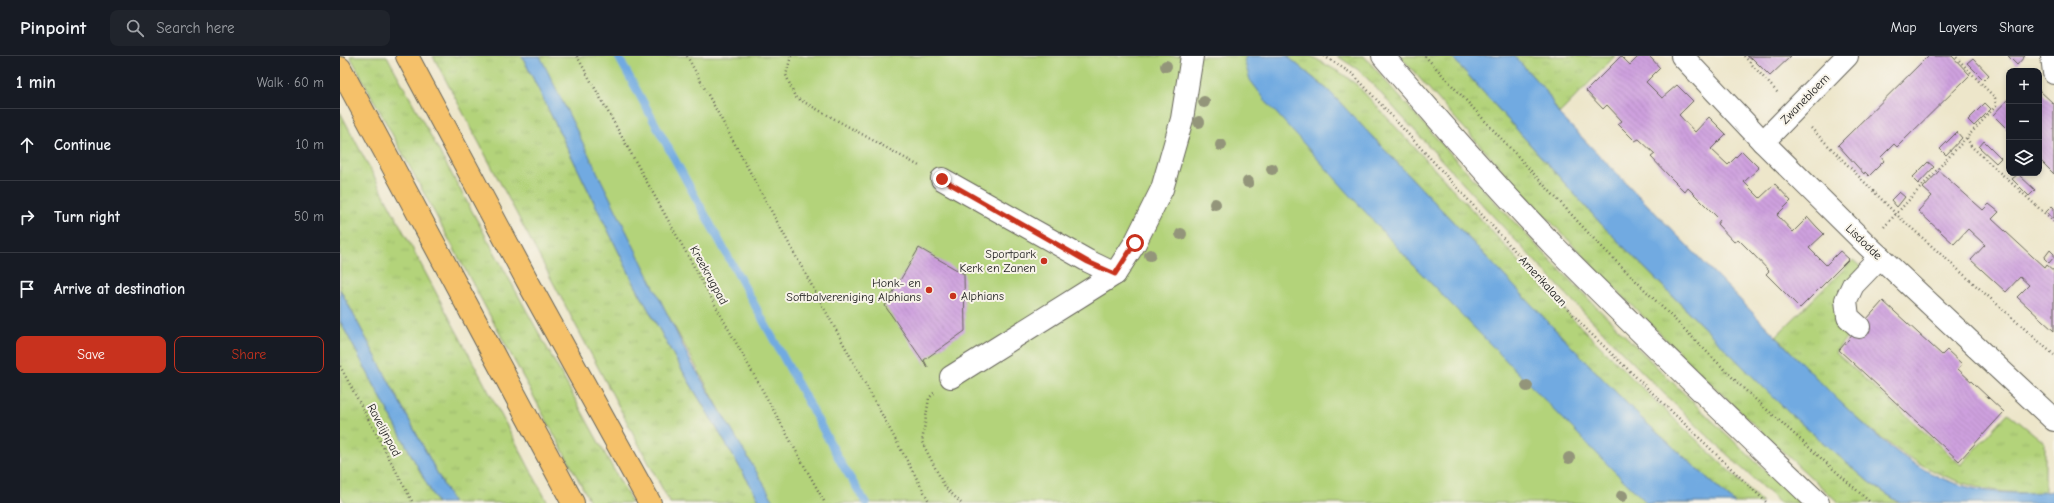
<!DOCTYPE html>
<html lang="en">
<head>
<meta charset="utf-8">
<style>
  :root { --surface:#171b24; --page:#20242c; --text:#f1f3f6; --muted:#9ea1a6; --line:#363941; --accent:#c8321e }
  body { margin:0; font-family:"Comic Neue",sans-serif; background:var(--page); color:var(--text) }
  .controls { position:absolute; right:12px; top:12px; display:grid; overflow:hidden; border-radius:8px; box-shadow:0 2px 6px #0003 }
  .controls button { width:36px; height:36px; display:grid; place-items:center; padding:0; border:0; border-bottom:1px solid var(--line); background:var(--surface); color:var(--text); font:20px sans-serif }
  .stop { position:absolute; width:12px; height:12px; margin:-9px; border:3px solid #c8321e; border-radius:50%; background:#fff }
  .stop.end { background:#c8321e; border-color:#fff; box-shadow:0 1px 4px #0008 }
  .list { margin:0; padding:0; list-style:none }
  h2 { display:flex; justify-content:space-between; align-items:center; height:52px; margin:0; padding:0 16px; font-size:17px }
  h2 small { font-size:13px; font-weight:400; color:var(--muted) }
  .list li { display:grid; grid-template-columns:26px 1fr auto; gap:12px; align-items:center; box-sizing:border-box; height:72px; padding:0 16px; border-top:1px solid var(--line) }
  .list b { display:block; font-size:15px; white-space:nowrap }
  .list em { font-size:13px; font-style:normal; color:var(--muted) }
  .actions { display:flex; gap:8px; padding:12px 16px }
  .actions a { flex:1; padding:9px 0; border:1px solid var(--accent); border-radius:8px; text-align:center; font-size:14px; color:var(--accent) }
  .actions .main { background:var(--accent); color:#fff }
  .icon { flex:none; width:22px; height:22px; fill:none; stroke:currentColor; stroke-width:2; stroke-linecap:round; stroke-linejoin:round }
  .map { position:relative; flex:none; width:1714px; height:447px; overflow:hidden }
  header { display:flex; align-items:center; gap:24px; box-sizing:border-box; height:56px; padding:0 20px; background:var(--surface); border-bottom:1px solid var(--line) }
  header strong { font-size:19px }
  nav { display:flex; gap:22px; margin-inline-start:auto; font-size:14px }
  .search { width:280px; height:36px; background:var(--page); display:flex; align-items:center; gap:10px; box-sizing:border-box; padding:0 14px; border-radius:8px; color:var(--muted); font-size:15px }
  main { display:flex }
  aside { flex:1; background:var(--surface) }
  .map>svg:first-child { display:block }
  .grass { fill:url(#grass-tufts); stroke:#68784b }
  .pitch { fill:#b3d37a; stroke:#68784b }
  .water { fill:#71aae1; stroke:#46637e }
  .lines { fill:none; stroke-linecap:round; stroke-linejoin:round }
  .stream { stroke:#71aae1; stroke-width:8 }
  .building { fill:url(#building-back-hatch) }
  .minor-casing { stroke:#656359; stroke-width:24 }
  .highway-casing { stroke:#656359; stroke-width:24 }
  .path { stroke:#656359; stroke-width:2.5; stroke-dasharray:1 3; stroke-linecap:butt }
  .minor { stroke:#fff; stroke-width:22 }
  .highway { stroke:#f5c16b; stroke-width:22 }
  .tree { fill:#93957a }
  .route { stroke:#c8321e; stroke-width:5 }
  .poi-dot { fill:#c8321e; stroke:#f7f3e8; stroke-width:1.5 }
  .labels { text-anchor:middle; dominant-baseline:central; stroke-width:4; stroke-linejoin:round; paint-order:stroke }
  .street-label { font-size:12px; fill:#1c1c1c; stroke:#f7f3e8 }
  .poi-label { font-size:12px; fill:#1c1c1c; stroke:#f7f3e8; text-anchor:end }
</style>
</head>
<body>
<header>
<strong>Pinpoint</strong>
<div class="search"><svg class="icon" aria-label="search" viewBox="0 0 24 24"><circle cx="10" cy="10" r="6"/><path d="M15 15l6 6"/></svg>Search here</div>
<nav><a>Map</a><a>Layers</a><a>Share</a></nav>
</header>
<main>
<aside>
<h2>1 min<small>Walk · 60 m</small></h2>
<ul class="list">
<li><svg class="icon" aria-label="ahead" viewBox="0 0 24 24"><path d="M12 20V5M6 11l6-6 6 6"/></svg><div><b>Continue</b></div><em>10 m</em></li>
<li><svg class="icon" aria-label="right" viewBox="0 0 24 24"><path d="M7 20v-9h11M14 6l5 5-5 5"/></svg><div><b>Turn right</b></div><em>50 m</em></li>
<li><svg class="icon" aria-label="arrive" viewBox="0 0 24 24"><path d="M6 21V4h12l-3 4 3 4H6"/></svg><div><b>Arrive at destination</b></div></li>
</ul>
<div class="actions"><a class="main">Save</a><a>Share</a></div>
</aside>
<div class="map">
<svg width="1714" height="447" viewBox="0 0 1714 447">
  <defs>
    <pattern id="grass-tufts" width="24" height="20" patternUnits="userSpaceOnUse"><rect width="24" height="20" fill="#b3d37a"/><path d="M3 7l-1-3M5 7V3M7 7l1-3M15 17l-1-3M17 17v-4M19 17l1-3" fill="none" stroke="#99b569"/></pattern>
    <pattern id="building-back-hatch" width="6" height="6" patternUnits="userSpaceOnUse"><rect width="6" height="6" fill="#cea0de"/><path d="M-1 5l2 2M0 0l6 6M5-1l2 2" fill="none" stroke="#b089be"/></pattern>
  </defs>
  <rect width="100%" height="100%" fill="#f7f3e8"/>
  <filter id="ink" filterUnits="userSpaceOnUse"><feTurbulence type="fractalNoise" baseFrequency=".025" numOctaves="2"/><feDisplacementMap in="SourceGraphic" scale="8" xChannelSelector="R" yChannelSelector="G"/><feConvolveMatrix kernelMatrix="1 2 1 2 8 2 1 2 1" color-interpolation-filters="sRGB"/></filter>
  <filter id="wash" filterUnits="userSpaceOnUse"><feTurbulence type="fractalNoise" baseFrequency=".012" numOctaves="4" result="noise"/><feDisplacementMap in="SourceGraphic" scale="16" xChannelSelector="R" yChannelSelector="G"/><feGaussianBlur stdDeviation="0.9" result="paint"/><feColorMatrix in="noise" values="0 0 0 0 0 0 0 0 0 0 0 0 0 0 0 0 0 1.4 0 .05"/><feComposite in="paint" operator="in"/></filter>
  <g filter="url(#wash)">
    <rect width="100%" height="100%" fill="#ede6ca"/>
    <g class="grass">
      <polygon points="10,0 47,0 292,447 251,447"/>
      <polygon points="93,0 182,0 295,229 335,302 421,447 330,447"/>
      <polygon points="947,0 971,0 1004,19 1017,29 1227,257 1307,337 1423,447 1395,447 1300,361 1228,287 989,35"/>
      <path d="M997,0h27c136,158 283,306 436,447h-20c-147,-132 -281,-279 -413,-425l-10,-9z"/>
      <path d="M1060,0h51l151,169 187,188 81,70 30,20h-61c-155,-140 -302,-290 -439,-447z"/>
      <polygon points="1174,0 1275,0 1219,58 1206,35"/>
      <polygon points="0,56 28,109 208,447 113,447 0,233"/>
      <path d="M1513,204l8,7 -25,43 4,14 10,9 -15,19 126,113 47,-52 37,30v49c-118,11 -196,-79 -269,-156z"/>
      <polygon points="0,265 97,447 5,447 0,438"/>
    </g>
    <polygon class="pitch" points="186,0 922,0 1352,447 431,447"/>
    <g class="water">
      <polygon points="182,0 200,0 350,304 435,447 421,447 335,302 295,229"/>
      <polygon points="907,0 947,0 989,35 1228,287 1300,361 1395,447 1307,447 1273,414 1074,210 929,49 910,24 904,4"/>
      <path d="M1111,0h63l32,35 13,23 273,280c71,69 118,109 222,97v12h-154l-30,-20 -81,-70 -187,-188z"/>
      <polygon points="0,233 113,447 97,447 0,265"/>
    </g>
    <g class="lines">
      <polyline class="stream" points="278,0 503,410 526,447"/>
    </g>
    <g id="blocks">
      <g class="building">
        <polygon points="1281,0 1290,9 1299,0 1309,0 1312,3 1320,12 1306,26 1322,42 1337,29 1353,45 1339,59 1355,76 1369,61 1386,78 1371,93 1388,109 1402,95 1419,112 1404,126 1420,142 1435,128 1451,145 1437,159 1453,176 1468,161 1476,170 1484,178 1469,192 1486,209 1500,195 1509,203 1460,252 1426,218 1429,215 1413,198 1398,183 1394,186 1377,168 1380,164 1348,132 1345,136 1328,119 1311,101 1315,98 1299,83 1295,85 1278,68 1282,65 1267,49 1263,53 1246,35"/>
        <polygon points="1407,0 1451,0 1430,20 1412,2 1411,3"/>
        <polygon points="1588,0 1612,0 1630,19 1557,91 1554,88 1541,101 1544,105 1529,120 1525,116 1524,118 1498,89"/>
        <polygon points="1668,0 1685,0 1677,9"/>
        <polygon points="1633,2 1649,19 1644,24 1627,7"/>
        <polygon points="1699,34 1714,48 1714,118 1699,103"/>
        <polygon points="1669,42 1669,75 1653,59"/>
        <polygon points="1645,47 1651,53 1634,70 1628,64"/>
        <polygon points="1617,76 1622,82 1606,99 1600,93"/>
        <polygon points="1644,85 1661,102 1656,107 1639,91"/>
        <polygon points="1588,106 1594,111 1578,128 1572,122"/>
        <polygon points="1599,115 1643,154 1649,148 1659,156 1652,163 1705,212 1707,209 1714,215 1714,275 1677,241 1689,229 1680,221 1666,236 1631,204 1645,189 1628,173 1614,188 1578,155 1592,140 1583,132"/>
        <polygon points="1678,118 1695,134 1689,140 1672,123"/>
        <polygon points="1559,136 1565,141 1557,151 1551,144"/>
        <polygon points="1712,150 1714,152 1714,163 1706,156"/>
        <polygon points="579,192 624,218 625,275 584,304 588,312 545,250"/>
        <polygon points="1710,194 1714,198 1714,201 1709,207 1704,202"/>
        <polygon points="1543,245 1602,299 1607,294 1622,308 1618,313 1664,356 1619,405 1499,294"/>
      </g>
    </g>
  </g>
  <g filter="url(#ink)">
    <use href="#blocks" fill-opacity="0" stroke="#656359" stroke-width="1"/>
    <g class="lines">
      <g class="minor-casing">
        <g id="minor">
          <path d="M1043,0c56,65 113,130 172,191 86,87 175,172 263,256"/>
          <polyline points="1342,0 1423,86 1527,189 1714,364"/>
          <polyline points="1712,0 1714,17"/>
          <polyline points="1423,86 1507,0"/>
          <polyline points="602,123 748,205 775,218"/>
          <polyline points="1519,271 1508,261 1506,244 1513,229 1540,201"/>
          <polyline points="611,321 775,218 795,187 822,133 842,63 852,0"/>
        </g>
      </g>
      <g class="highway-casing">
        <g id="highway">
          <polyline points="67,0 189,228 310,447"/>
          <polyline points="0,12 233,447"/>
        </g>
      </g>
      <g class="path">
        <polyline points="237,0 485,447"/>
        <polyline points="347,0 590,447"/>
        <polyline points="451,0 446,19 455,41 581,111"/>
        <polyline points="984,0 1014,19 1249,276 1427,447"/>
        <polyline points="1085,0 1254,183 1404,333 1531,447"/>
        <polyline points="1404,0 1438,37"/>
        <polyline points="1471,72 1558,160 1714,299"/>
        <polyline points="1627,82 1631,90 1714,166"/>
        <polyline points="1544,171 1656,50 1655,42 1615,0"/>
        <polyline points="0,310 73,447"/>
        <polyline points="594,337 589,342 582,386 605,431 621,447"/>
      </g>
      <use href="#minor" class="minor"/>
      <use href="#highway" class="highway"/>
    </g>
    <g class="tree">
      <circle cx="826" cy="10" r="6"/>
      <circle cx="864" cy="46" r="6"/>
      <circle cx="859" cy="66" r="6"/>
      <circle cx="881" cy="89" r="6"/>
      <circle cx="932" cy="113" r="6"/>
      <circle cx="908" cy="126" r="6"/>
      <circle cx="875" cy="148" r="6"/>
      <circle cx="841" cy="178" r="6"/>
      <circle cx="810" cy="199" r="6"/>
      <circle cx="1187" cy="330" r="6"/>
      <circle cx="1229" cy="402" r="6"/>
      <circle cx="1282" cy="440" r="6"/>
    </g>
  </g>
  <g class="lines" filter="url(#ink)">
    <polyline class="route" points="602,123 748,206 775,218 795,187"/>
  </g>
  <g class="poi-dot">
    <circle cx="704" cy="205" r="4"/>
    <circle cx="589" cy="234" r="4"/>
    <circle cx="613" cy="240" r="4"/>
  </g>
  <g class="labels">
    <g class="street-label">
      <text transform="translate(1465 43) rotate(-46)">Zwanebloem</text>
      <text transform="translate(1524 186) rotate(44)">Lisdodde</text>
      <text transform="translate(369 219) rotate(61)">Kreekrugpad</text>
      <text transform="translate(1203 225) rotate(47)">Amerikalaan</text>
      <text transform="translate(44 374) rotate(62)">Ravelijnpad</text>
    </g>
    <g class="poi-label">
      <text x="696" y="198">Sportpark<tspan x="696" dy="14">Kerk en Zanen</tspan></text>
      <text x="581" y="227">Honk- en<tspan x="581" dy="14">Softbalvereniging Alphians</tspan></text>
      <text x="621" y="240" text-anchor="start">Alphians</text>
    </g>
  </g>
</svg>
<div class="controls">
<button>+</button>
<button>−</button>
<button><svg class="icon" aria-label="layers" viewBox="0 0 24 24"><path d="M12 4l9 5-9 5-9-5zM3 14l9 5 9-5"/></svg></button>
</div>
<div class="stop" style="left:795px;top:187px"></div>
<div class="stop end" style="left:602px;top:123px"></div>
</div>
</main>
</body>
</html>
